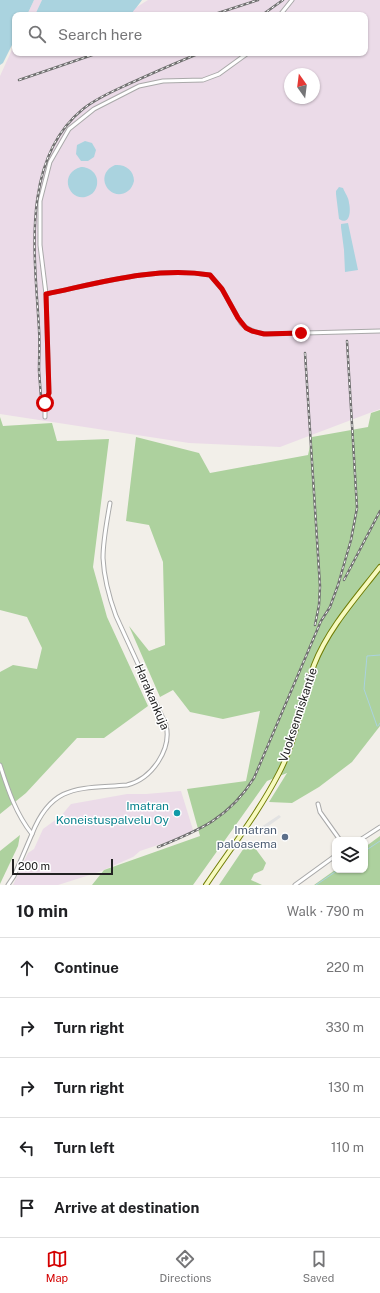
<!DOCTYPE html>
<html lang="en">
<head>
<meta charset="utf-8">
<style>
  :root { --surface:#fff; --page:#f2f2f2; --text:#202124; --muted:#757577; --line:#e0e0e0; --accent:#d40000 }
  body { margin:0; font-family:"Public Sans",sans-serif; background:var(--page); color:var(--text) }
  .controls { position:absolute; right:12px; bottom:12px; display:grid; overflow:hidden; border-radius:8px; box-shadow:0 1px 3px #0004 }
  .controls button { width:36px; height:36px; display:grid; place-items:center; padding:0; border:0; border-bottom:1px solid var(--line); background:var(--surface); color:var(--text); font:20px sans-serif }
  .compass { position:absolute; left:284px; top:68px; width:36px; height:36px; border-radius:50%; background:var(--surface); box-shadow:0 1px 3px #0004; rotate:346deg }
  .scale { position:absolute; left:12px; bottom:10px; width:101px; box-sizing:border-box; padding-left:4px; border:2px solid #222; border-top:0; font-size:11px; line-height:14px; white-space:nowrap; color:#222; -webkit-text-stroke:3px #fff; paint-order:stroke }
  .stop { position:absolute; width:12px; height:12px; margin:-9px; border:3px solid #d40000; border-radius:50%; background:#fff }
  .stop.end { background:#d40000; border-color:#fff; box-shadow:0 1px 4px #0008 }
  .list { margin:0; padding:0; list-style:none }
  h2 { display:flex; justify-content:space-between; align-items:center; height:52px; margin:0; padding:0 16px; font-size:17px }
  h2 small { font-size:13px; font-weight:400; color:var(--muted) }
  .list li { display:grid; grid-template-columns:26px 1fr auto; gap:12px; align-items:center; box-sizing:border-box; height:60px; padding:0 16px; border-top:1px solid var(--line) }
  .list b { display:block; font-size:15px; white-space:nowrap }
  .list em { font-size:13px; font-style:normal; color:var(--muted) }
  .icon { flex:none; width:22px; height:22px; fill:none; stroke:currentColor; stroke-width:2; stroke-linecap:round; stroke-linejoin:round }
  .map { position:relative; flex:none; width:380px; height:885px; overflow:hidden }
  .search { position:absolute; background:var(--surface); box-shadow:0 1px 3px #0004; left:12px; right:12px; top:12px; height:44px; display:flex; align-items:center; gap:10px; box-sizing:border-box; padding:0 14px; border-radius:8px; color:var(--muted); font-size:15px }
  .sheet { height:352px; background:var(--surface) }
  nav { display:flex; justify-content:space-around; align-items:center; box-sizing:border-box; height:56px; border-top:1px solid var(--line); background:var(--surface); font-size:11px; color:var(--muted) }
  nav a { display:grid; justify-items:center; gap:2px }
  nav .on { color:var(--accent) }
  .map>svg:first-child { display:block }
  .industrial { fill:#ebdbe8; fill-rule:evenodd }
  .forest { fill:#add19e }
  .parking { fill:#e2e2e2 }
  .water { fill:#aad3df }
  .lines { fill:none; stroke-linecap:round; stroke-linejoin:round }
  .stream { stroke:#aad3df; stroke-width:1 }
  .street-casing { stroke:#a9a9a9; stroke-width:5 }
  .secondary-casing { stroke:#707d05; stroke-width:6 }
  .street { stroke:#fff; stroke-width:3 }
  .secondary { stroke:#f7fabf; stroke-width:4 }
  .rail-casing { stroke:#707070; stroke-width:2.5 }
  .rail { stroke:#fff; stroke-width:1; stroke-dasharray:3; stroke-linecap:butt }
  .route { stroke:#d40000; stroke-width:5 }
  .culture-dot { fill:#0f9aa8; stroke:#fff; stroke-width:1.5 }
  .service-dot { fill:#5c6f8a; stroke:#fff; stroke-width:1.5 }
  .labels { text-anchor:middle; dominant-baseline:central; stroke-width:3; stroke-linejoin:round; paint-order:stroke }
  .street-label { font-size:12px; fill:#222; stroke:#fff }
  .culture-label { font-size:12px; fill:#0d838f; stroke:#fff; text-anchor:end }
  .service-label { font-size:12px; fill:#4e5e75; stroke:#fff; text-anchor:end }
</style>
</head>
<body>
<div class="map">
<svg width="380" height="885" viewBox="0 0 380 885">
  <rect width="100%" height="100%" fill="#f2efe9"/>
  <g class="industrial">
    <polygon points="34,0 42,0 36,15 27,15"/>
    <path d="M148,0h232v409l-100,38 -91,-4 -189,-29v-338l15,-33v10h350v-38h-231l-2,-5zM290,74h24v24h-24z"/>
    <polygon points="181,791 194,833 140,851 133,857 99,872 58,885 13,885 28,853 34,849 43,829 61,816 71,804 127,794 146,794"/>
  </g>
  <g class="forest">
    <polygon points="380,410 380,726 352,762 319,787 292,803 269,802 287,773 267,781 193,885 92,885 104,870 200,836 187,789 246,781 260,711 223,719 190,712 173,690 160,697 129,626 149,651 165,645 163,562 149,525 126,521 136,437 199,453 210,473 308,455 312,437 368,427 371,413"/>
    <polygon points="0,417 3,426 52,423 57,441 109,439 93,567 107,617 148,706 104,738 77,738 26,793 0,814 0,672 13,665 37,669 42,648 27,617 0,610"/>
    <polygon points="20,835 18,846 0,884 0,851"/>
    <polygon points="380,836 380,885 314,885 335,870 365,870 365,847"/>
    <polygon points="246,845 255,848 266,863 263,870 254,874 251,880 262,885 219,885"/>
  </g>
  <polygon class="parking" points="279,815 281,817 263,830 261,827"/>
  <g class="water">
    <polygon points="0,0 34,0 27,15 15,15 15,39 3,63 0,65"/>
    <path d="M42,0h100c-3,5 -8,9 -11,15h-96z"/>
    <polygon points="85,141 92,143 96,150 94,157 88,161 81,161 76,154 77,145"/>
    <path d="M115,165c10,-1 19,5 19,16 -1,4 -3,8 -6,10 -17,13 -36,-16 -13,-26z"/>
    <path d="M81,167c9,0 18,7 16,18 -1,4 -3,8 -7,10 -19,11 -34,-21 -9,-28z"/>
    <path d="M339,187l4,1c2,5 6,10 6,15 2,8 1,23 -10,16l-3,-25v-3z"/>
    <polygon points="348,223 358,270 345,272 344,250 341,227 341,224"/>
  </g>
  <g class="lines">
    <g class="stream">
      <polyline points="377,726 364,689 367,656 380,655"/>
      <polyline points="378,726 380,723"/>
      <polyline points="365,851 380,841"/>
      <polyline points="316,885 338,870"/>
    </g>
    <g class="street-casing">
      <g id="street">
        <polyline points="280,15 292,0"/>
        <polyline points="46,294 40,245 40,201 50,162 69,129 94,109 139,86 163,81 203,80 219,74 248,53"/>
        <path d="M45,417v-14l4,-10 -3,-99c53,-11 110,-28 164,-19l12,14 19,34c7,8 16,10 26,11l113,-3"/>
        <path d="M0,765c8,25 16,49 32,69l-18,42 -6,9"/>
        <polyline points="318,804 320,812 340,840"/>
        <path d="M32,834c20,-51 48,-45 95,-49 25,-6 45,-36 39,-60l-50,-109c-7,-19 -12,-38 -13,-58 0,-18 4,-37 7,-55"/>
        <polyline points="360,840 380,827"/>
        <polyline points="295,885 335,856"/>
      </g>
    </g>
    <g class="secondary-casing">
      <path id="secondary" d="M206,885c25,-37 53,-73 73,-112 18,-34 22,-72 35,-108 14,-36 42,-67 66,-98"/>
    </g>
    <use href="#street" class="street"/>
    <use href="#secondary" class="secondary"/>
    <g class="rail-casing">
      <g id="rail">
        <polyline points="212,15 258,0"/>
        <polyline points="262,15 283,0"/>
        <polyline points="19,80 98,53"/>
        <polyline points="305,353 320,586 319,605 315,625"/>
        <path d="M42,410c-1,-13 -2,-26 -3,-39 0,-14 1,-28 0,-42 -4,-72 -19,-169 44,-220 15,-12 33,-19 50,-27 22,-10 45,-20 67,-29"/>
        <polyline points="344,580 380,511"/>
        <path d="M158,847c42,-17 71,-29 96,-69l67,-157 9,-14 8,-22 13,-45 6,-32 -10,-167"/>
      </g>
    </g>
    <use href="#rail" class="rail"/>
  </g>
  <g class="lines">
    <path class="route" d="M45,403l4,-10 -3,-99c53,-11 110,-28 164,-19l12,14 16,29 8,10 6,3 12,3 37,-1"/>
  </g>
  <circle class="culture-dot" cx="177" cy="813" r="4"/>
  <circle class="service-dot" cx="285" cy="837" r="4"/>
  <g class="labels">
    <g class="street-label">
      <text transform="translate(152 697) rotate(67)">Harakankuja</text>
      <text transform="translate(298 715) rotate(-72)">Vuoksenniskantie</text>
    </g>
    <g class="culture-label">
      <text x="169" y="806">Imatran<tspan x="169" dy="14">Koneistuspalvelu Oy</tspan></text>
    </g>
    <g class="service-label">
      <text x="277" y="830">Imatran<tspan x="277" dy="14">paloasema</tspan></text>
    </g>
  </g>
</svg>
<div class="controls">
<button><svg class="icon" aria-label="layers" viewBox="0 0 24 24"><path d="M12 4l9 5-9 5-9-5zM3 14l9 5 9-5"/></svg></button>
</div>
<svg class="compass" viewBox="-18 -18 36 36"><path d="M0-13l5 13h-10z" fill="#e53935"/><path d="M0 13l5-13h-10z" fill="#757577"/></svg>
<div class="scale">200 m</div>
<div class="stop" style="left:45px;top:403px"></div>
<div class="stop end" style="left:301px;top:333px"></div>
<div class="search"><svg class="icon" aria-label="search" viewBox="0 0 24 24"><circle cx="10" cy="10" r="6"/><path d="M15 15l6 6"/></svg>Search here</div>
</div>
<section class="sheet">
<h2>10 min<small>Walk · 790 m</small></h2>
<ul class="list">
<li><svg class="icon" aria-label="ahead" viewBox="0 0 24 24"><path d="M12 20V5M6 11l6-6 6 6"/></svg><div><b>Continue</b></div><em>220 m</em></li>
<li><svg class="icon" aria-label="right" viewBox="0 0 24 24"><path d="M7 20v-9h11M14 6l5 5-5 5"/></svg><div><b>Turn right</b></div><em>330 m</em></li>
<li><svg class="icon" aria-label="right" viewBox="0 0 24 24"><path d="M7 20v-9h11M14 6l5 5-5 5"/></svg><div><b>Turn right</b></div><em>130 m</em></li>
<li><svg class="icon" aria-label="left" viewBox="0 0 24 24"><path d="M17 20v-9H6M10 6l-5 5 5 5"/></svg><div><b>Turn left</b></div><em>110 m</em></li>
<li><svg class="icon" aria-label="arrive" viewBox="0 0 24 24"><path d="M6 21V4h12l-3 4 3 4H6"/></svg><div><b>Arrive at destination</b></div></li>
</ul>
</section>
<nav>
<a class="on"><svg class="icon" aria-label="map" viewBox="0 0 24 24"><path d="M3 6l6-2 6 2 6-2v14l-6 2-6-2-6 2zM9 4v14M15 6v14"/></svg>Map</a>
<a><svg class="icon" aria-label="directions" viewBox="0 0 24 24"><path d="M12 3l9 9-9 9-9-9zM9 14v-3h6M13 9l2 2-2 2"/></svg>Directions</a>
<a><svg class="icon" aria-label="saved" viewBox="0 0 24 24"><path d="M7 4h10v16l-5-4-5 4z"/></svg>Saved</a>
</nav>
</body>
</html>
